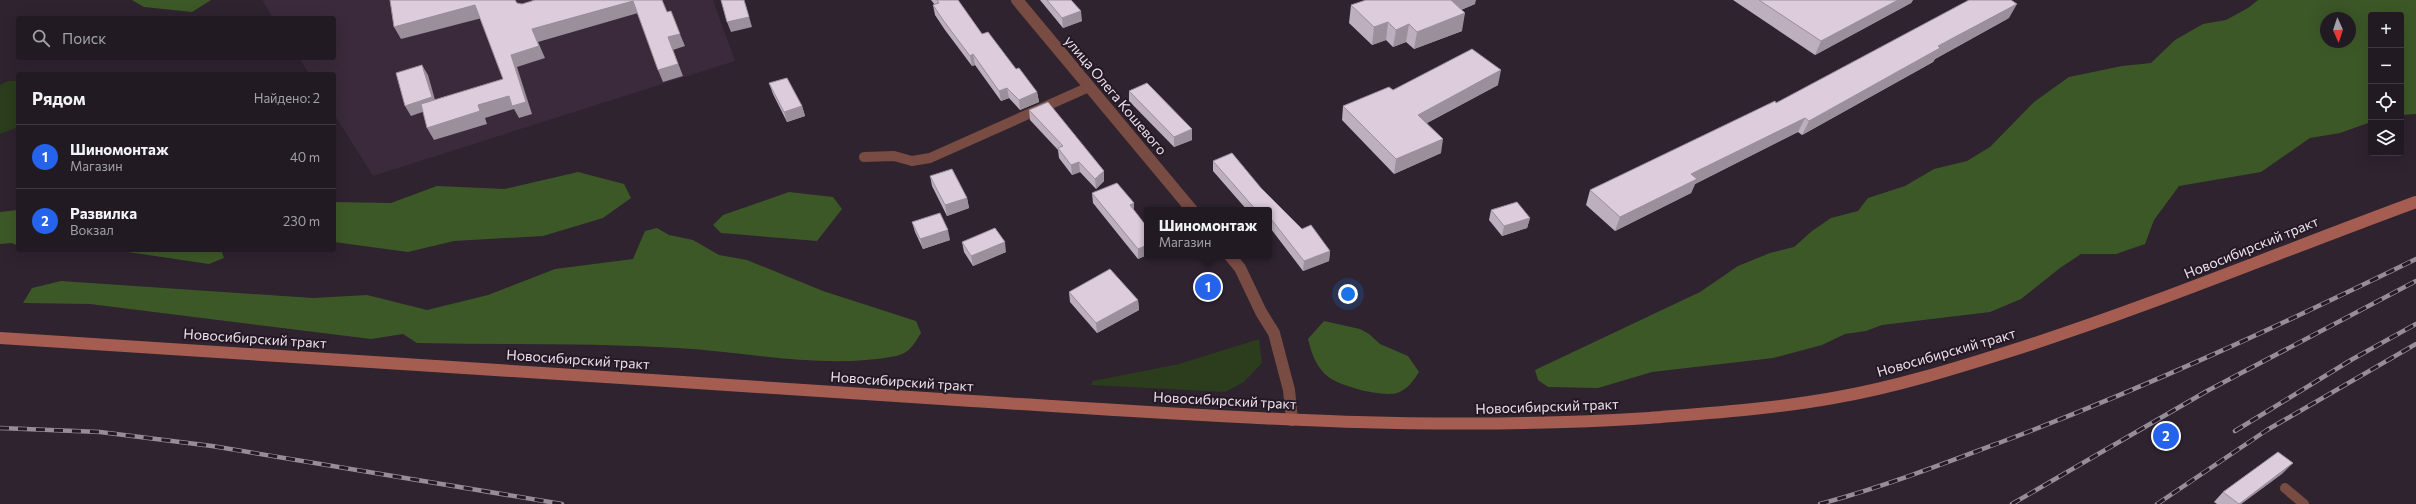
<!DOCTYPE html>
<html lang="ru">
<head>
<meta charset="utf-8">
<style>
  :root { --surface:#221a23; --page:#2e2730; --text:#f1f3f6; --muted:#a2a1a6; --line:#3f3841; --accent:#2563eb }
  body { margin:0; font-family:Commissioner,sans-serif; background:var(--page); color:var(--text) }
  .controls { position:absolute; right:12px; top:12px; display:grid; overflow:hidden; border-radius:4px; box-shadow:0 4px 16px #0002 }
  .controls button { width:36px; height:36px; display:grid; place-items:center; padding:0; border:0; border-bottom:1px solid var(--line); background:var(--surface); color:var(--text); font:20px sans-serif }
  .compass { position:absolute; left:2320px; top:12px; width:36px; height:36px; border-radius:50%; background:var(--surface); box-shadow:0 4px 16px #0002; rotate:177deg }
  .you { position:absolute; left:1348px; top:294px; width:14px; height:14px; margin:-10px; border:3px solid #fff; border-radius:50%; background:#1a73e8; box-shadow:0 0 0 6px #1a73e833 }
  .badge { display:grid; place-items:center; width:26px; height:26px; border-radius:50%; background:var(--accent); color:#fff; font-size:13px; font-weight:700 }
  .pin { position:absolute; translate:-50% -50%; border:2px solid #fff; box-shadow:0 1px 4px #0006 }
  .popup { position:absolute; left:1144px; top:207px; width:128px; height:52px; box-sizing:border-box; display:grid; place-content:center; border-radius:4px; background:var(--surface); filter:drop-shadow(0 1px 3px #0005); font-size:13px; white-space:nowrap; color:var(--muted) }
  .popup b { font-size:15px; color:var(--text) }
  .popup::after { content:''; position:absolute; left:50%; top:100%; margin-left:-8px; border:8px solid transparent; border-top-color:var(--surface) }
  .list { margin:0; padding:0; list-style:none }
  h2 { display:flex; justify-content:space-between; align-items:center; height:52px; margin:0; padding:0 16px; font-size:17px }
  h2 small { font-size:13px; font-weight:400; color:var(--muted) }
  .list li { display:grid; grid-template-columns:26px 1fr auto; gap:12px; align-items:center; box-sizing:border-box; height:64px; padding:0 16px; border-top:1px solid var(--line) }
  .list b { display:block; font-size:15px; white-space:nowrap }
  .list p { margin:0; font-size:13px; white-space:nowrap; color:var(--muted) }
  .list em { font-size:13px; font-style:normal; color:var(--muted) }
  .icon { flex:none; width:22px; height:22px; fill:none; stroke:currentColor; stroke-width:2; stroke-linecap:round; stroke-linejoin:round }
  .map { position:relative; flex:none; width:2416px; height:504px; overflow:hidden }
  .search { position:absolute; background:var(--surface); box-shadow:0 4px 16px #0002; left:16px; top:16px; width:320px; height:44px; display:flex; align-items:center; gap:10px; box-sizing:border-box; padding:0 14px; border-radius:4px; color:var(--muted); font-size:15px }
  .panel { position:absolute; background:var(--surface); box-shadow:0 4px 16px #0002; left:16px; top:72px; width:320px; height:180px; border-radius:4px }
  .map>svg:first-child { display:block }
  .built { fill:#3a2a3b }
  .green { fill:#2b3d1c }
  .forest { fill:#3d5827; fill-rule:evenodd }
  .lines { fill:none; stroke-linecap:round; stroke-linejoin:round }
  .service { stroke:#784b43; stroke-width:10 }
  .minor { stroke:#784b43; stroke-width:12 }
  .secondary { stroke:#a55d51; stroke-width:12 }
  .rail-casing { stroke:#968d97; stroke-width:4.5 }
  .rail { stroke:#251925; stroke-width:3; stroke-dasharray:9; stroke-linecap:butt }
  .wall { fill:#bdafbd }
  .shaded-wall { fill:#9a8f9a }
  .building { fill:#dcccdc; stroke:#9a8f9a }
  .labels { text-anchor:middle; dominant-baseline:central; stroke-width:4; stroke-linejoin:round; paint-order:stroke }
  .street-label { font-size:14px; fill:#ebe3eb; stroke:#251925 }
</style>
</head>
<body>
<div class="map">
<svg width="2416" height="504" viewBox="0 0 2416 504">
  <rect width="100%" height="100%" fill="#2e232f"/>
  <polygon class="built" points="262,0 713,0 735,61 373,176 334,114 334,74 309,74 299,58 334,58 334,18 273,18"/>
  <g class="green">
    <polygon points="8,81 18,81 18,127 0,134 0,85"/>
    <polygon points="1259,339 1262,363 1244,382 1225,392 1091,385 1093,381 1179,364"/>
  </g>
  <g class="forest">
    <polygon points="132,0 211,0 192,12 144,7"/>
    <path d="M2258,0h158v114l-15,1v-100h-30v107l-31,11 -30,5 -49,34 -82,14 -25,34 -9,24 -29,10h-35l-21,14 -39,31 -31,13 -108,13 -16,6 -21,3 -23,11 -49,13 -121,14 -54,16 -50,-1 -10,-7 -3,-10 165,-78 38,-26 32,-13 24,-6 18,-16 19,-13 27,-7 10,-13 37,-12 29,-17 33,-8 23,-14 44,-45 35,-25 53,-11 29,-3 24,-23 28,-16 23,-4 22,-12zM2326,18h24v24h-24z"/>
    <polygon points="578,172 624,184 631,198 603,218 543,236 454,241 408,252 334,242 334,202 391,203 437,186 505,189"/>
    <polygon points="789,192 833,197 842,209 817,241 721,233 713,225 723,215"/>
    <polygon points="18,210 18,246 12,243 0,244 0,212"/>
    <path d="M657,228l12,7 24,5 26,15 28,5 76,31 93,30 5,12c-7,11 -11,20 -25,23 -72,14 -146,-4 -218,-8 -87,-5 -174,-3 -261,-5l-14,-9 -32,5 -281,-35 -67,-1 9,-15 29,-7 252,17 54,-3 60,15 61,-15 67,-26 78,-10 12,-28z"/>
    <polygon points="114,250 221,250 224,258 209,264"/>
    <path d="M1324,321l36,8 9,5 11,10 28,12 11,16c-5,8 -12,18 -22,21 -15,4 -54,-6 -67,-15 -13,-8 -19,-26 -22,-39z"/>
  </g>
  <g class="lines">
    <g class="service">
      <polyline points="864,157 894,156 912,161 930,158 1089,87"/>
      <polyline points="2285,488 2304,504"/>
    </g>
    <g class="minor">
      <polyline points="1017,0 1192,210"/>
      <polyline points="1230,256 1240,268 1261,312 1274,333 1289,390 1292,420"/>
    </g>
    <path class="secondary" d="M0,338c324,20 648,42 972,63 225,14 451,32 677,17 61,-5 123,-9 184,-20 64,-11 127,-31 190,-51 133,-43 262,-97 393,-145"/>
    <g class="rail-casing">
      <g id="rail">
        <polyline points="0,428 100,432 212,446 562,504"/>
        <polyline points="2235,431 2351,360 2416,324"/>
        <path d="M1820,504c63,-17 123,-40 184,-63 141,-53 277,-116 412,-182"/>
        <polyline points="2012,504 2207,391 2416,281"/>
        <polyline points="2157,504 2267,430 2416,344"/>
      </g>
    </g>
    <use href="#rail" class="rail"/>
  </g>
  <g class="wall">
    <polygon points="931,0 958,0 982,34 1016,69 1037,92 1039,102 1020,110 1009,98 1001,101 975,65 972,66 945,30 935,15 933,5 935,5"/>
    <polygon points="1040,0 1071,0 1082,21 1063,28"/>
    <polygon points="1733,0 1913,0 1911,3 1815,55"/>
    <polygon points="1475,4 1461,10 1462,31 1414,49 1406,42 1393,47 1386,40 1372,45 1349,23 1351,5"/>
    <polygon points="2009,18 1935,59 1933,62 1802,135 1798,132 1695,184 1691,193 1615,231 1586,205 1590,190 1776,103"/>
    <polygon points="769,83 802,106 805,116 787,122 773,94"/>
    <polygon points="1498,85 1427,123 1441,153 1394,174 1342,120 1343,106 1393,90"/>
    <polygon points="1129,91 1192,129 1192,140 1174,147 1129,101"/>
    <polygon points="1029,110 1104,181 1096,189 1080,172 1072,175 1059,158 1058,150 1030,120"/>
    <polygon points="1213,161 1261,188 1302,229 1330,251 1329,261 1303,271 1271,229 1269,230 1269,210 1247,210 1213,171"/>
    <polygon points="930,176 967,198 969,208 947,216 932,186"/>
    <polygon points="1092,193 1134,210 1147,227 1147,255 1138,259 1093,203"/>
    <polygon points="1491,210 1530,218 1527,228 1502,236 1489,220"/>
    <polygon points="912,222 950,240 923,249 915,232"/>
    <polygon points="962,242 1006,252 973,266 964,252"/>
    <polygon points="1069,292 1138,300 1139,310 1097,333 1070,302"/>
    <polygon points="2283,473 2241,504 2217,504 2214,502 2223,492"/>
  </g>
  <g class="shaded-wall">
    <polygon points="1448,0 1476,0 1475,4 1446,16"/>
    <polygon points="1898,0 1913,0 1911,3 1815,55 1821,41"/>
    <polygon points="633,1 638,13 538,42 545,58 517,67 532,114 519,118 514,109 485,118 487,124 434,140 427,128 478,105 509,96 511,55 532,29"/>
    <polygon points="745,3 752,27 731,32 727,22"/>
    <polygon points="2017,4 2009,18 1935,59 1933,62 1802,135 1809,121 1938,46"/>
    <polygon points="475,5 482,18 401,39 394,27"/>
    <polygon points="1081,11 1082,21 1063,28 1062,18"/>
    <polygon points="1465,13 1462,31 1414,49 1417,32"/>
    <polygon points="1388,22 1386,40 1372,45 1374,27"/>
    <polygon points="1409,24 1406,42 1393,47 1396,30"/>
    <polygon points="680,34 685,46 673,50 683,76 663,82 658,70 668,37"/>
    <polygon points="973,54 975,65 972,66 970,56"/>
    <polygon points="422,65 428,75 437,107 411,116 405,106"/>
    <polygon points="1501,70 1498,85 1416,129 1418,115"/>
    <polygon points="1007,88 1009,98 1001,101 999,91"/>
    <polygon points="1037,92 1039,102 1020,110 1019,100"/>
    <polygon points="802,106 805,116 787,122 784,112"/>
    <polygon points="1805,118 1798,132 1695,184 1691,193 1615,231 1620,217 1691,174"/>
    <polygon points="1192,129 1192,140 1174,147 1174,137"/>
    <polygon points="1443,139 1441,153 1394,174 1396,159"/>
    <polygon points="1079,162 1080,172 1072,175 1071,165"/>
    <polygon points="1104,171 1104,181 1096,189 1095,179"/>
    <polygon points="967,198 969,208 947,216 945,205"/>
    <polygon points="1134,203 1134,213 1130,205"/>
    <polygon points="1530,218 1527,228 1502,236 1504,226"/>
    <polygon points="1271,219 1271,229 1269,230 1269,220"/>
    <polygon points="948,230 950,240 923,249 920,239"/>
    <polygon points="1005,242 1006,252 973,266 971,256"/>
    <polygon points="1147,245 1147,255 1138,259 1138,249"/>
    <polygon points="1330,251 1329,261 1303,271 1304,261"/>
    <polygon points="1138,300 1139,310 1097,333 1096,323"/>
    <polygon points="2293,463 2283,473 2241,504 2239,504"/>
  </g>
  <g class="building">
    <polygon points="390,0 515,0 517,3 522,4 535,0 662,0 667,12 671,11 680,34 668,37 678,64 658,70 633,1 532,29 539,46 511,55 526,102 512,106 509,96 478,105 480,111 427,128 421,104 503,79 475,5 394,27"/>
    <polygon points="721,0 744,0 749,17 727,22"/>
    <polygon points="937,0 958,0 982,34 988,32 1016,69 1019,68 1037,92 1019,100 1007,88 999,91 973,54 970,56 943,20 933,5 939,3"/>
    <polygon points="1047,0 1071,0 1081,11 1062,18"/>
    <polygon points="1366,0 1451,0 1465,13 1417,32 1409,24 1396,30 1388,22 1374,27 1351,5"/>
    <polygon points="1759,0 1898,0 1821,41"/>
    <polygon points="1969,0 2011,0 2017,4 1938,46 1940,48 1809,121 1805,118 1691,174 1697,179 1620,217 1590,190 1775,101 1776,103"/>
    <polygon points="1472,49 1501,70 1418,115 1443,139 1396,159 1343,106 1389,87 1393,90"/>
    <polygon points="422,65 432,97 405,106 396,73"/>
    <polygon points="787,78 802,106 784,112 769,83"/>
    <polygon points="1147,83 1192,129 1174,137 1129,91"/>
    <polygon points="1048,102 1104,171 1095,179 1079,162 1071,165 1058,148 1063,146 1029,110"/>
    <polygon points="1232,153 1261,188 1302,229 1311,225 1330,251 1304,261 1271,219 1269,220 1269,210 1256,210 1213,161"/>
    <polygon points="952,169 967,198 945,205 930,176"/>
    <polygon points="1117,183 1134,203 1130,205 1147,227 1147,245 1138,249 1092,193"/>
    <polygon points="1517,202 1530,218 1504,226 1491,210"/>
    <polygon points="940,213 948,230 920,239 912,222"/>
    <polygon points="995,228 1005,242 971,256 962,242"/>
    <polygon points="1110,269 1138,300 1096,323 1069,292"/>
    <polygon points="2278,452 2293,463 2239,504 2223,492"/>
  </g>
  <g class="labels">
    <g class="street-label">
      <text transform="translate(1116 95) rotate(50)">улица Олега Кошевого</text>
      <text transform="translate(2251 247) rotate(-22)">Новосибирский тракт</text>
      <text transform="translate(255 338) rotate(4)">Новосибирский тракт</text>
      <text transform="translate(1946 352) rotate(-16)">Новосибирский тракт</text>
      <text transform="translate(578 359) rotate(4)">Новосибирский тракт</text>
      <text transform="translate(902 381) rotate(4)">Новосибирский тракт</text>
      <text transform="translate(1225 400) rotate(3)">Новосибирский тракт</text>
      <text transform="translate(1547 406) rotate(-2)">Новосибирский тракт</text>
    </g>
  </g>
</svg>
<div class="controls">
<button>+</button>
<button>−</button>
<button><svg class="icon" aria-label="locate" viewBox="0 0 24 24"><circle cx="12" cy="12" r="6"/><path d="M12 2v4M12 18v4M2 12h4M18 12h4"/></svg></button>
<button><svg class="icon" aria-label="layers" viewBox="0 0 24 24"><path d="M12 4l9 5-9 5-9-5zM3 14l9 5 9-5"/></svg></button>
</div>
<svg class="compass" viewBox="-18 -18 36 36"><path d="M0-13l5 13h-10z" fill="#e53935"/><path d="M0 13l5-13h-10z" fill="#a2a1a6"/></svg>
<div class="you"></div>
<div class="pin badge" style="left:1208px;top:287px">1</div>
<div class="popup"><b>Шиномонтаж</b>Магазин</div>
<div class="pin badge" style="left:2166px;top:436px">2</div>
<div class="search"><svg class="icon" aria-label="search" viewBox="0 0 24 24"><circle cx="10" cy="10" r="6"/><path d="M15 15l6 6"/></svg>Поиск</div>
<section class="panel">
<h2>Рядом<small>Найдено: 2</small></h2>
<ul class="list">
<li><span class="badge">1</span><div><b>Шиномонтаж</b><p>Магазин</p></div><em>40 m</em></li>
<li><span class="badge">2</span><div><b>Развилка</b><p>Вокзал</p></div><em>230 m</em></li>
</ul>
</section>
</div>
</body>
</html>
